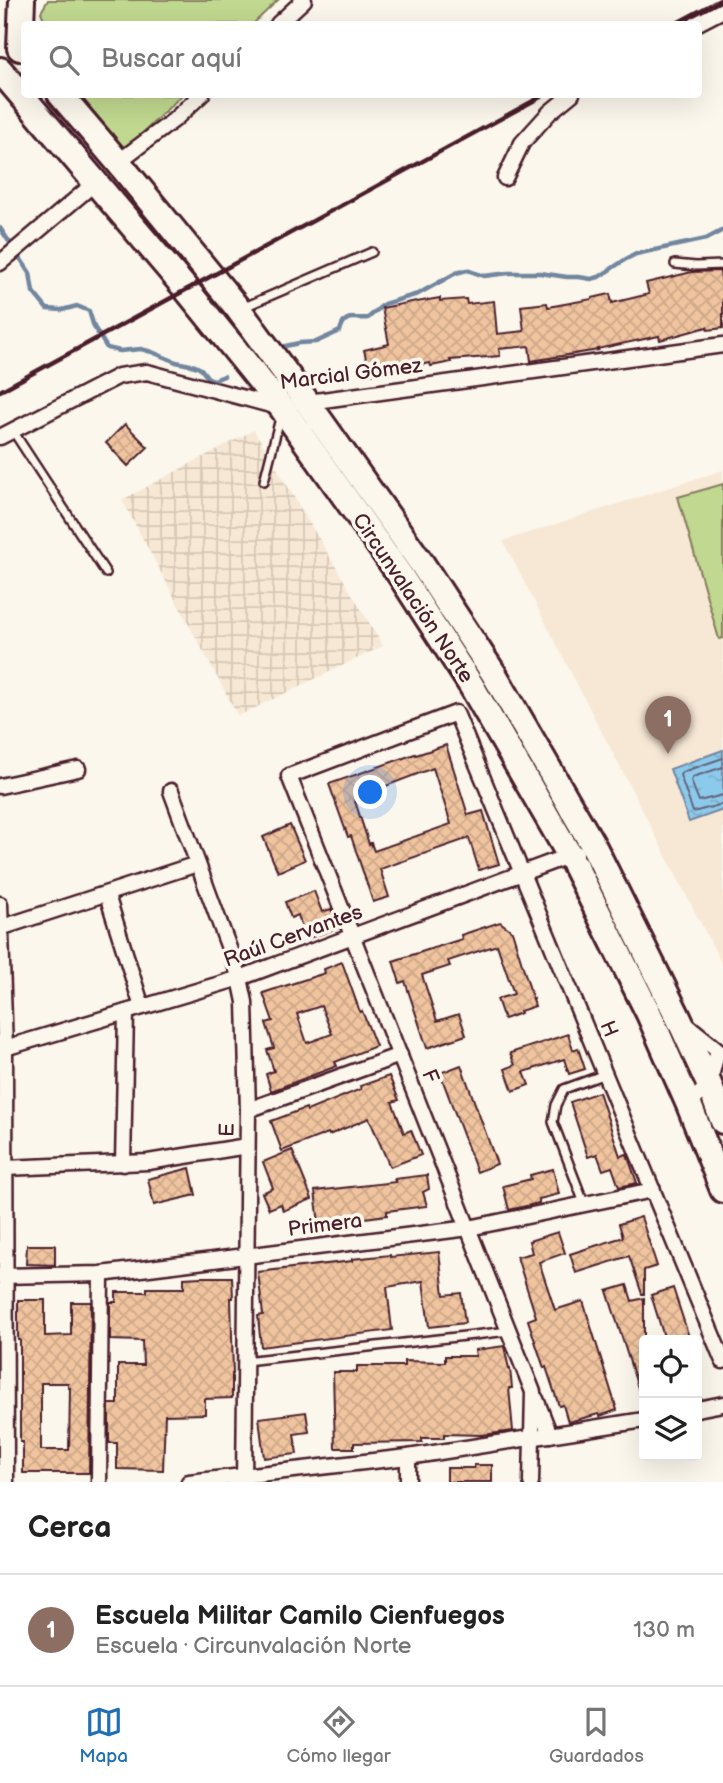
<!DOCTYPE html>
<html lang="es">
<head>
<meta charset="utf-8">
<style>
  :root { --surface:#fff; --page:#f6f6f6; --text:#222; --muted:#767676; --line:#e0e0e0; --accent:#1f6fb2 }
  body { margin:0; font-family:"Balsamiq Sans",sans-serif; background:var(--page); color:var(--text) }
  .controls { position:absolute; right:21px; bottom:21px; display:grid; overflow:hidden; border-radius:7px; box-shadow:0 7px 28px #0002 }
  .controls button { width:63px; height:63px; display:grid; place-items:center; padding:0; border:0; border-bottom:2px solid var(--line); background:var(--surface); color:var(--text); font:35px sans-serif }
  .you { position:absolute; left:371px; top:793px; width:24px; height:24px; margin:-18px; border:5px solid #fff; border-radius:50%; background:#1a73e8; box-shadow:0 0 0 10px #1a73e833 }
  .badge { display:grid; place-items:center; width:46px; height:46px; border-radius:50%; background:var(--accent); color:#fff; font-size:23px; font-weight:700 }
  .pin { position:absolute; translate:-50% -58px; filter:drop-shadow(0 2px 4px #0008) }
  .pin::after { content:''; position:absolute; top:37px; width:24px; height:21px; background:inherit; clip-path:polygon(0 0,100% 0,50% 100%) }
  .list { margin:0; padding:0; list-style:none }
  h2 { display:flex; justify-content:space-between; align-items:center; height:91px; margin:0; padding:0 28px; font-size:30px }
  h2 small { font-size:23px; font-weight:400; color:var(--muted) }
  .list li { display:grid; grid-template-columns:46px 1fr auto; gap:21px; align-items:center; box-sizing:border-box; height:112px; padding:0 28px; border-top:2px solid var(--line) }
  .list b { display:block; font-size:26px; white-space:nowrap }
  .list p { margin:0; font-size:23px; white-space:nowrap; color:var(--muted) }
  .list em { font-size:23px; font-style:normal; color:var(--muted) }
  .icon { flex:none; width:38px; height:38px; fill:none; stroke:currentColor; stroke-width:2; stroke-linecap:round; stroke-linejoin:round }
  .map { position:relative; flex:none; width:723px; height:1482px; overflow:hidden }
  .search { position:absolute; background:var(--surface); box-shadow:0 7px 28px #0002; left:21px; right:21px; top:21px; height:77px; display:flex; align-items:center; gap:18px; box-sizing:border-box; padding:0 24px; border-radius:7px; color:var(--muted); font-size:26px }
  .sheet { height:203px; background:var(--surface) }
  nav { display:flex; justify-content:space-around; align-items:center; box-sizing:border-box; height:98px; border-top:2px solid var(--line); background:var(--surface); font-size:19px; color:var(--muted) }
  nav a { display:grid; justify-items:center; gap:4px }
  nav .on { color:var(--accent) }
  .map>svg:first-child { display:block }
  .built { fill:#f7e8d5 }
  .industrial { fill:url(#industrial-grid) }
  .green { fill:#c0d88f; stroke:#857c5d; stroke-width:2 }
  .water { fill:url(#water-ripples); stroke:#72869f; stroke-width:2 }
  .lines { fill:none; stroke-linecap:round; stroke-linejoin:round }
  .shore { stroke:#646378; stroke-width:2 }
  .stream { stroke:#72869f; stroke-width:4.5 }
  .building { fill:url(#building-cross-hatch); stroke:#4a1f2b; stroke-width:2; fill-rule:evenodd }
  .lane-casing { stroke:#4a1f2b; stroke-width:12 }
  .street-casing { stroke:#4a1f2b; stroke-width:19 }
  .highway-casing { stroke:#4a1f2b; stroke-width:30 }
  .lane { stroke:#fbf7ec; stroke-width:7 }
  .street { stroke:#fbf7ec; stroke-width:14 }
  .highway { stroke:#fbf7ec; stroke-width:24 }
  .rail { stroke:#4a1f2b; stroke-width:4.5 }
  .labels { text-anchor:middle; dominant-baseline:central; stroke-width:7; stroke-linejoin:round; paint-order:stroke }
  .street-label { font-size:21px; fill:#4a1f2b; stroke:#fbf7ec }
</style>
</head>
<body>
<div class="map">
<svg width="723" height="1482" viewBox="0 0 723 1482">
  <defs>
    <pattern id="industrial-grid" width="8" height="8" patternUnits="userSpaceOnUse" patternTransform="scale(1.75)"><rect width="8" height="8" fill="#f7e8d5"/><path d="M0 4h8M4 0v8" fill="none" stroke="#d5c7b7"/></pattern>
    <pattern id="water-ripples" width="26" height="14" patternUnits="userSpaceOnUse" patternTransform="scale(1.75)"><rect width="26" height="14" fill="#8ccaec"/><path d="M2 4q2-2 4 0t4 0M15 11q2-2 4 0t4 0" fill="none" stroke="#7aadcb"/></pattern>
    <pattern id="building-cross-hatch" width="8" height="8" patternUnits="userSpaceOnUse" patternTransform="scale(1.75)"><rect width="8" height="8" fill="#efc49f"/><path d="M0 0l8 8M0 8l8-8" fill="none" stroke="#cea889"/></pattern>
  </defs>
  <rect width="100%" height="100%" fill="#fbf7ec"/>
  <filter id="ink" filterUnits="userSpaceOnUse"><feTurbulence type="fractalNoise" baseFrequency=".0143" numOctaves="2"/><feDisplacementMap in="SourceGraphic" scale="14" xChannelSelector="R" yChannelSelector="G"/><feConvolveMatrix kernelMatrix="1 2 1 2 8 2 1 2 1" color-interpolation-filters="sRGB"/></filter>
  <g filter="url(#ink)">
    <polygon class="built" points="723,470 723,966 503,541"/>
    <polygon class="industrial" points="254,430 383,646 238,716 122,500"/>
    <g class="green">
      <polygon points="48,0 278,0 253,24 46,24 41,12"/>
      <polygon points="80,95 182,95 125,150"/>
      <polygon points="723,484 723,638 719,639 678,497"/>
    </g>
    <polygon class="water" points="723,750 723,810 689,822 670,769"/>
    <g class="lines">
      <g class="shore">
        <polyline points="723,758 682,772 680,775 693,812 723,804"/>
        <polyline points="723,767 693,777 691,781 699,801 723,795"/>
      </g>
      <g class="stream">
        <polyline points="0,228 30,273 33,292 47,309 62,310 77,306 89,311 94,327 107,348 120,351 141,349 152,352 176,362 195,366 201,369 208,378 214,380 224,376"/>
        <path d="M281,347l18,-4 17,-1 24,-11c5,-19 14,-11 28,-13l16,-14 34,-10 38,-21 11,-3 17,6 25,-3h31l27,4h12l12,2 8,-2 27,-18 10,-5 70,-15 17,-9"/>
      </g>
    </g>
    <g class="building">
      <polygon points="720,271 723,292 723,328 708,330 707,327 660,340 659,336 597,349 598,350 531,361 529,346 499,349 500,356 450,360 451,362 431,366 430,363 370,374 364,350 389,344 382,308 416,301 417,302 440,298 440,301 466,299 467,304 494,301 497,334 524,331 521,306 547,303 548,307 592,299 592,298 610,294 612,303 649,294 646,283 692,272"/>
      <polygon points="125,424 148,447 128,466 106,443"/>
      <path d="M446,745l22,70 15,-4 16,53 -20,6 -10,-32 -89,31 9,28 -16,5 -22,-66 -3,1 -19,-53 86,-30 1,1zM433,768l18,56 -77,27 -3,-8 -2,1 -15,-46z"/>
      <polygon points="290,825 305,860 278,872 263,837"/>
      <polygon points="314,891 322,912 331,909 338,928 306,939 298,915 291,918 285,902"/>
      <polygon points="500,922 512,931 535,1006 520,1011 521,1013 504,1019 497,999 514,994 497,945 448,961 450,966 422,975 437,1021 459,1014 466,1035 427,1048 405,981 400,983 393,961 462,939 461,935"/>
      <path d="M342,962l18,50 2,-1 14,35 -41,16 2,4 -66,25 -5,-17 8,-3 -7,-21 7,-2 -8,-25 7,-2 -10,-28 62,-20 -1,-4zM321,1006l11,28 -25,9 -10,-29z"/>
      <polygon points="568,1034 573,1050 578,1048 585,1069 569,1074 564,1059 524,1072 529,1085 513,1091 505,1069 515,1065 510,1053"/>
      <polygon points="461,1065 497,1164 477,1172 440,1073"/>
      <polygon points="389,1076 399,1100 392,1102 404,1133 411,1130 421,1155 390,1167 369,1118 329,1135 328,1133 282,1151 271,1121 306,1108 307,1111 361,1089 360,1086"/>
      <polygon points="599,1092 620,1156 627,1154 637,1183 619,1187 612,1167 603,1170 597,1154 588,1157 570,1102"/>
      <polygon points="292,1150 312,1199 283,1211 281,1204 269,1209 262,1193 273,1188 263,1162"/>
      <polygon points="190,1168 196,1195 154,1205 148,1179"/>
      <polygon points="553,1169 559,1194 539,1199 539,1203 509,1210 503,1186 531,1179 530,1175"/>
      <polygon points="427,1175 429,1189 423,1192 427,1206 387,1211 387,1215 319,1224 315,1191 396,1182 394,1179"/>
      <polygon points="641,1217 657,1266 644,1270 644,1294 642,1294 629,1256 576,1273 570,1254 623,1237 619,1224"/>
      <polygon points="558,1232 565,1253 539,1262 555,1310 583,1301 617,1410 600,1416 599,1414 568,1422 563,1405 559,1406 546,1367 544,1368 528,1320 536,1317 517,1257 532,1253 529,1241"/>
      <polygon points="27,1245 55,1245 55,1265 26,1264"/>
      <polygon points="439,1252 444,1295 461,1293 465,1323 429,1327 423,1281 387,1287 392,1330 261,1347 258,1316 263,1315 258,1272 352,1261 352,1259 390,1255 390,1257"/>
      <polygon points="201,1277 232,1277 233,1298 231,1298 233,1374 232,1374 232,1398 205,1399 205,1414 165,1415 163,1470 117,1469 117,1443 109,1443 109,1404 118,1404 118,1365 143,1365 142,1341 110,1340 110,1302 116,1302 116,1292 147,1292 147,1288 184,1288 184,1278"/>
      <polygon points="627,1285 632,1301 644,1298 644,1399 642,1400 607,1291"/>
      <polygon points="673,1288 690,1340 665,1340 651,1295"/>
      <path d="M18,1300h27v36l26,-1v-33h20l-2,171h-66v-31h-3v-102h-2zM41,1383h27v5h2l-1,62h-28z"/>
      <polygon points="504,1346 509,1369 510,1369 512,1388 509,1388 513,1431 482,1435 444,1434 444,1438 422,1438 422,1442 354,1443 354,1448 335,1448 333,1372 357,1372 357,1366 404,1366 404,1361 445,1362 445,1356 476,1356 475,1350"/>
      <polygon points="306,1412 309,1432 294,1434 297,1454 264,1458 259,1418"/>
      <polygon points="474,1465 492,1465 492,1482 447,1482 447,1468 474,1468"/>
    </g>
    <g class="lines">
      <g class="lane-casing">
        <g id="lane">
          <polyline points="675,264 696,266 723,265"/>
          <polyline points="242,308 372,252"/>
          <polyline points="13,431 106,573"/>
          <polyline points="264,481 280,418"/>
          <polyline points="584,1203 553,1122 556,1105 564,1089 605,1074"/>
          <polyline points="245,1361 509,1331"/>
        </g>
      </g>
      <g class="street-casing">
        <g id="street">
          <polyline points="278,24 304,0"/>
          <polyline points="696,24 723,10"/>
          <polyline points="118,162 174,120 202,94"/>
          <polyline points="505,178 522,143 550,112 572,94"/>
          <polyline points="0,263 96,182"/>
          <polyline points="301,403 723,345"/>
          <polyline points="0,437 119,376 147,372 278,407"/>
          <polyline points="0,786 78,769"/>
          <polyline points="171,791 240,978 245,1002 248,1110 244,1482"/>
          <polyline points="107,895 142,1007"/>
          <polyline points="0,904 5,1048 6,1482"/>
          <polyline points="0,928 197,864"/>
          <polyline points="687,1025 718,1050 709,1084 689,1105"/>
          <polyline points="0,1047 5,1048 240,978 576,853"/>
          <polyline points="248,1110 400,1055"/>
          <polyline points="123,1164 126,1012"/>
          <polyline points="5,1168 148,1162 247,1146"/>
          <polyline points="0,1276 101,1274 469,1228 653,1190"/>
          <polyline points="536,1399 550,1435"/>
          <polyline points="697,1409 723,1404"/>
          <polyline points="99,1482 101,1274"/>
          <polyline points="189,1482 408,1457 644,1420"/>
          <polyline points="408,1482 408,1457"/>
          <polyline points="531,1482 533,1392 289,776 456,713 723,1361"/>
        </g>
      </g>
      <g class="highway-casing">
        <g id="highway">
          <polyline points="20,48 22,0"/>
          <polyline points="0,70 186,289 282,408 400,575 471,685 570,856 649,1014 689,1105 723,1190"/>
          <polyline points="60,94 118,162 239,310 307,402 422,564 494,674 594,847 678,1017 709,1084 723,1121"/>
        </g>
      </g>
      <use href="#lane" class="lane"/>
      <use href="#street" class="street"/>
      <use href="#highway" class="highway"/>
      <g class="rail">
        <polyline points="675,24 720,0"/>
        <polyline points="0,391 546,94"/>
      </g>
    </g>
  </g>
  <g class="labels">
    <g class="street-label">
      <text transform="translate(351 374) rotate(-7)">Marcial Gómez</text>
      <text transform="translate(413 598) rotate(56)">Circunvalación Norte</text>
      <text transform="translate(293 936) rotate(-20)">Raúl Cervantes</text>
      <text transform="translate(609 1029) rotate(68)">H</text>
      <text transform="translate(430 1076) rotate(68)">F</text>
      <text transform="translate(227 1130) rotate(-89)">E</text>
      <text transform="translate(325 1225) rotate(-7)">Primera</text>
    </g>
  </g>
</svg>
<div class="controls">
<button><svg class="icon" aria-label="locate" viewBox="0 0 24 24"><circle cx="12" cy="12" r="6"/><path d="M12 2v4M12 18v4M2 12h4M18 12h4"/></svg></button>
<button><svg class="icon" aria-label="layers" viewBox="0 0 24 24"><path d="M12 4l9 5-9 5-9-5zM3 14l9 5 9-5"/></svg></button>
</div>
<div class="you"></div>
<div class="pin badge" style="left:668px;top:754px;background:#8d6e63">1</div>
<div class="search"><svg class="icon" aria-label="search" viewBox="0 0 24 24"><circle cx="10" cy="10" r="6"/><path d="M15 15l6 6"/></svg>Buscar aquí</div>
</div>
<section class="sheet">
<h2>Cerca<small></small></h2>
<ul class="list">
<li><span class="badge" style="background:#8d6e63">1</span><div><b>Escuela Militar Camilo Cienfuegos</b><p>Escuela · Circunvalación Norte</p></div><em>130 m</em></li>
</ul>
</section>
<nav>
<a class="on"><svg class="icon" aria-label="map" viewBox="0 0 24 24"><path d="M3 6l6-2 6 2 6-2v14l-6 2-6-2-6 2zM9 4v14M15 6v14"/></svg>Mapa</a>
<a><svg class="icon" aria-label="directions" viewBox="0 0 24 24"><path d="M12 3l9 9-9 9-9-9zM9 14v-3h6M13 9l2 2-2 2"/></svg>Cómo llegar</a>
<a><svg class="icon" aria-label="saved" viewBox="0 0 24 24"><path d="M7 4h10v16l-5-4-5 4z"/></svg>Guardados</a>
</nav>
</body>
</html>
